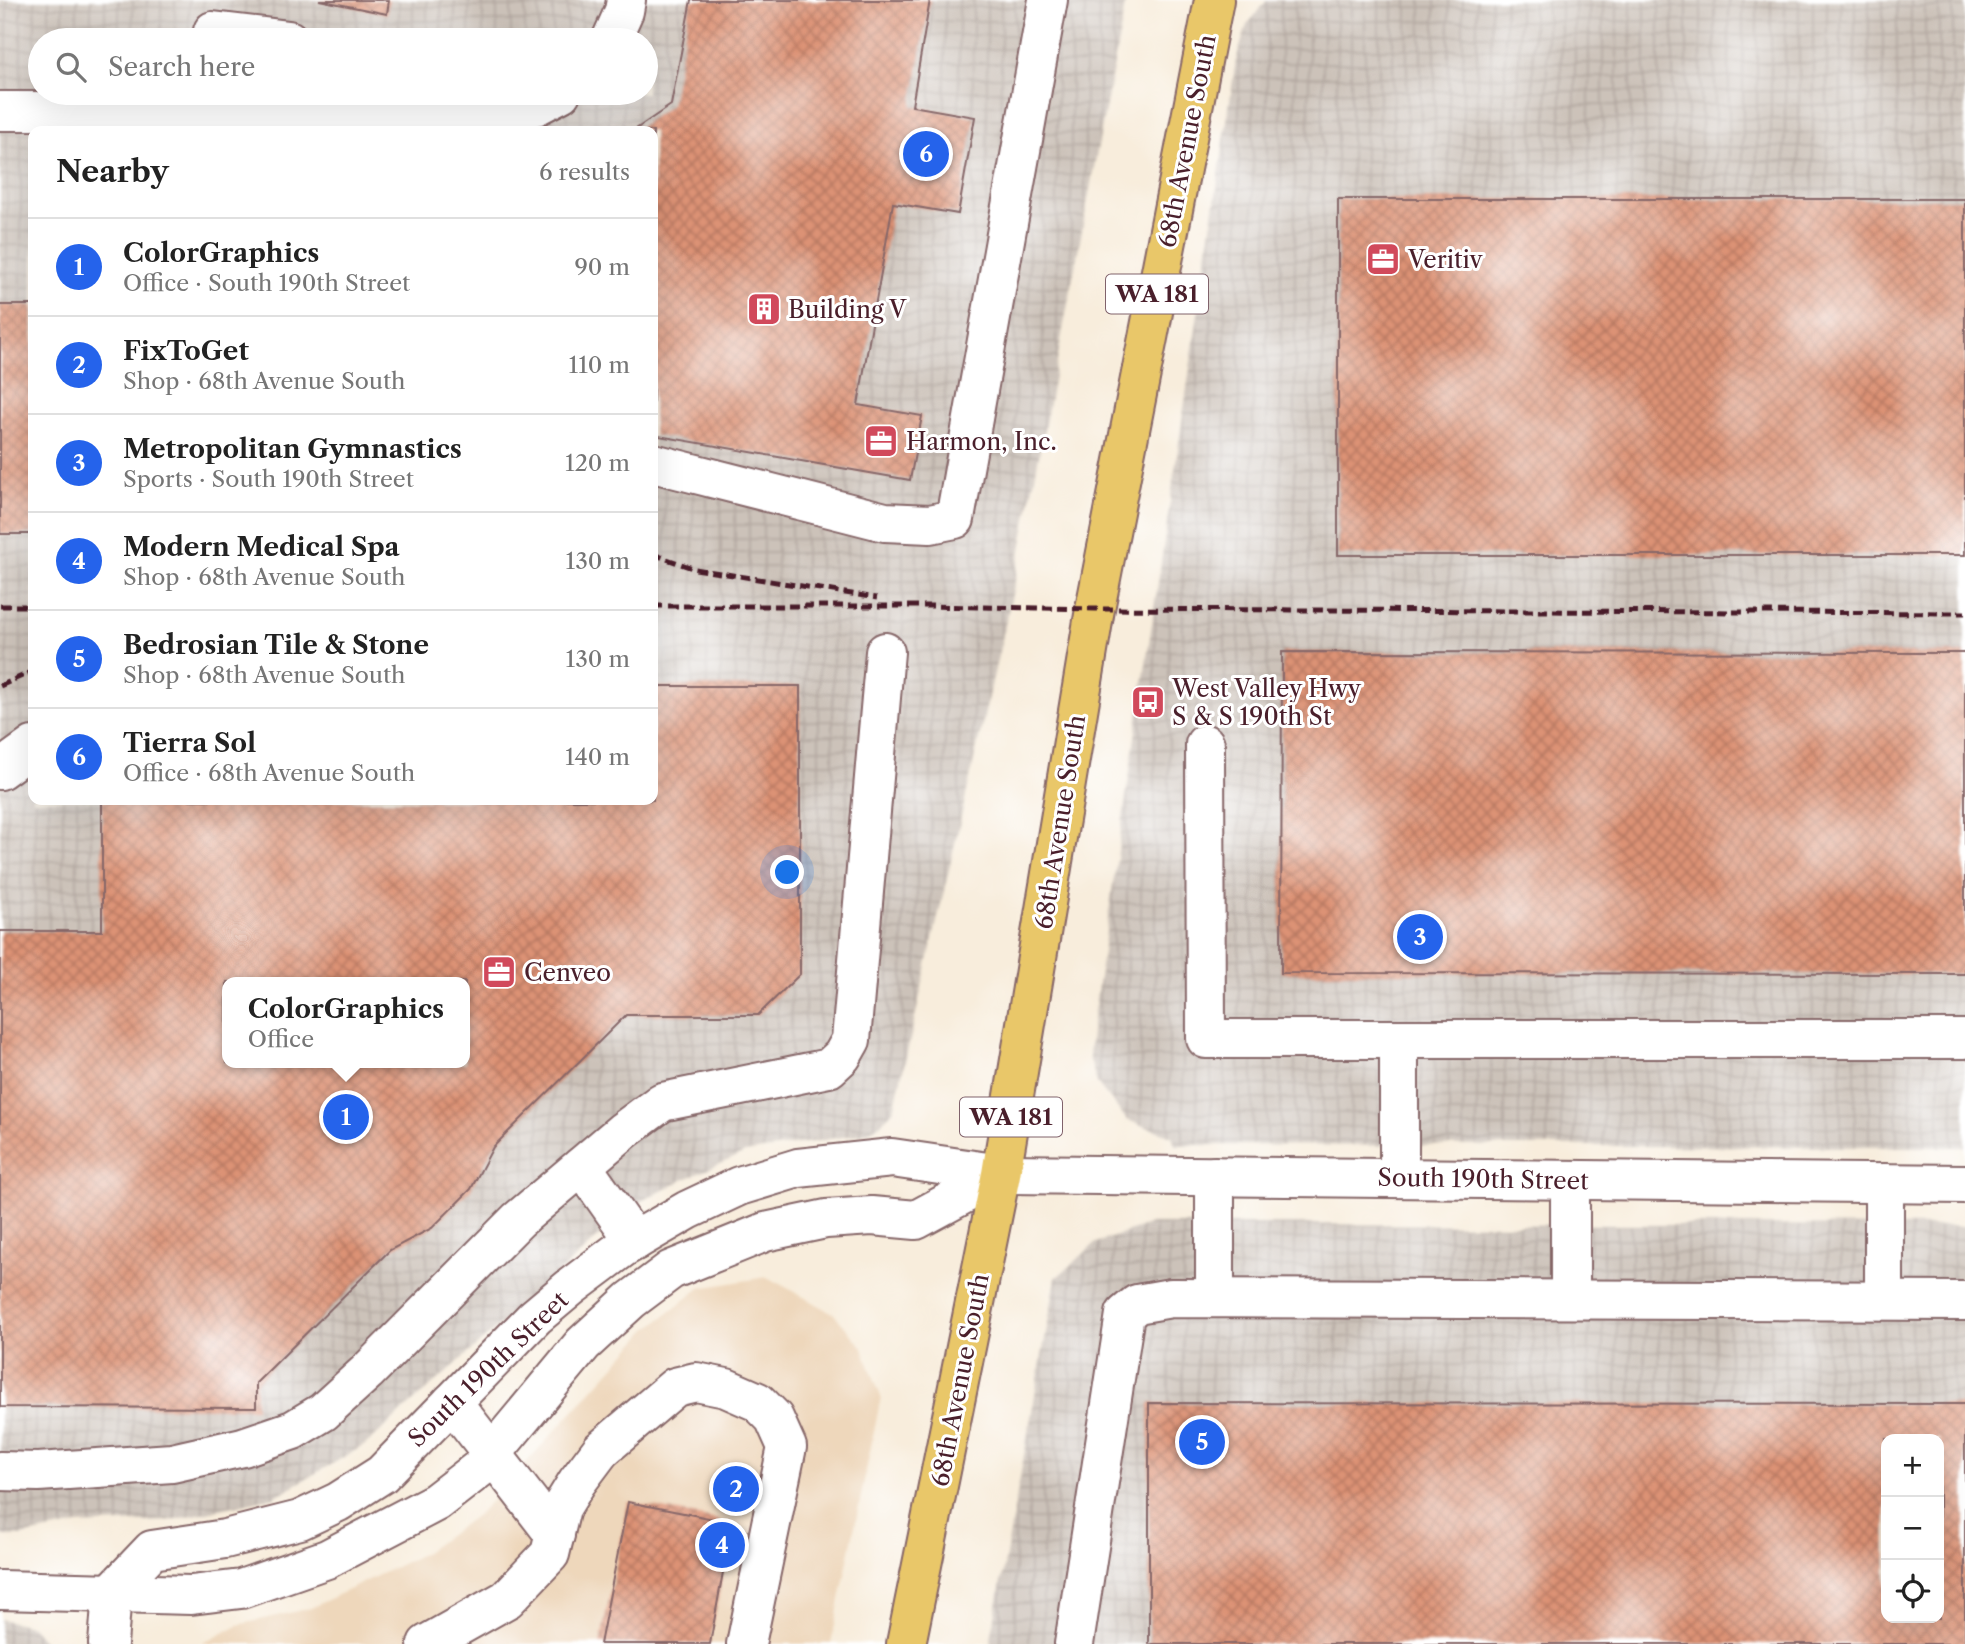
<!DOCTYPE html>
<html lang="en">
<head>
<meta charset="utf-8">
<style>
  :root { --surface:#fff; --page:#f6f6f6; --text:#222; --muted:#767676; --line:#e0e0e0; --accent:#2563eb }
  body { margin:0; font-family:"Libre Caslon Text",serif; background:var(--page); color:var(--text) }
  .controls { position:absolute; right:21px; bottom:21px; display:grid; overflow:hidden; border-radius:14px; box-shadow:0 7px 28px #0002 }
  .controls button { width:63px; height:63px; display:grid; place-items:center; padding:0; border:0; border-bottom:2px solid var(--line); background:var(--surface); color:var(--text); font:35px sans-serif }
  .you { position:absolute; left:788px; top:873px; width:24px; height:24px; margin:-18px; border:5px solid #fff; border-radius:50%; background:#1a73e8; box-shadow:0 0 0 10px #1a73e833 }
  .badge { display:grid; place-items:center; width:46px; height:46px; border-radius:50%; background:var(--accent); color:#fff; font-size:23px; font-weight:700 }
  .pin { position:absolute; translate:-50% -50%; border:4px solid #fff; box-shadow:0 2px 7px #0006 }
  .popup { position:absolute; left:222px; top:977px; width:248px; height:91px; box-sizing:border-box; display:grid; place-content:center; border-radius:14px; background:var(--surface); filter:drop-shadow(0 2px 5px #0005); font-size:23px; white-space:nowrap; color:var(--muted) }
  .popup b { font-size:26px; color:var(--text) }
  .popup::after { content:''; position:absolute; left:50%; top:100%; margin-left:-14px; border:14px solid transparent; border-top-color:var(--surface) }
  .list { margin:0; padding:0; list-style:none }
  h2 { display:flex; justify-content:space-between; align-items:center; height:91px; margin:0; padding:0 28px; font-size:30px }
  h2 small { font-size:23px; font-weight:400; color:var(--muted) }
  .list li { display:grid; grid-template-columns:46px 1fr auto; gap:21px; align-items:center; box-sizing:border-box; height:98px; padding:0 28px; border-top:2px solid var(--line) }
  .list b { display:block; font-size:26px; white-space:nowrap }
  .list p { margin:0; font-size:23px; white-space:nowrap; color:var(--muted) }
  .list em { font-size:23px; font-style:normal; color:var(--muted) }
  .icon { flex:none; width:38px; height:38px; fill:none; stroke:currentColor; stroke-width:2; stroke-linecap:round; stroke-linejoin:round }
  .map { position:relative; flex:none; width:1965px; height:1644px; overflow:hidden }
  .search { position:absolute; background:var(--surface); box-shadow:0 7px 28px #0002; left:28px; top:28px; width:630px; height:77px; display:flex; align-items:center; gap:18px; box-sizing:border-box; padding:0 24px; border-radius:38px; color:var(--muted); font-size:26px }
  .panel { position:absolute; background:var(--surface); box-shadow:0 7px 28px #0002; left:28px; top:126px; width:630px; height:679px; border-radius:14px }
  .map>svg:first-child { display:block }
  .built { fill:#eed7bb }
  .industrial { fill:url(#industrial-grid); fill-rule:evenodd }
  .building { fill:url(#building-cross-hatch); fill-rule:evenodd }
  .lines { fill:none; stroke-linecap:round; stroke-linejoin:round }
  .minor-casing { stroke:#876769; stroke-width:42 }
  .major-casing { stroke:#876769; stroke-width:42 }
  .minor { stroke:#fff; stroke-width:38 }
  .major { stroke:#e9c769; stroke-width:38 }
  .rail { stroke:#4a1f2b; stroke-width:5; stroke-dasharray:10 5; stroke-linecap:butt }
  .labels { text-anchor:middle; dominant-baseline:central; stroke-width:6; stroke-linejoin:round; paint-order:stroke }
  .shield { fill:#fff; stroke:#80626b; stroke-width:2 }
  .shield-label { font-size:23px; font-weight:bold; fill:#4a1f2b }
  .street-label { font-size:24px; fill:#4a1f2b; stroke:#fff }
  .poi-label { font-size:24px; fill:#4a1f2b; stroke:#fff; text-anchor:start }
</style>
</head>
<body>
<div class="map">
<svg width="1965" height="1644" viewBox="0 0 1965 1644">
  <defs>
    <pattern id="industrial-grid" width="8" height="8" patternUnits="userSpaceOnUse" patternTransform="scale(1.75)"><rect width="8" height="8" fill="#ccc2b9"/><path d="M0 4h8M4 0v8" fill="none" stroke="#b1a69f"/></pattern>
    <pattern id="building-cross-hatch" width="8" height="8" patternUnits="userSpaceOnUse" patternTransform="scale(1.75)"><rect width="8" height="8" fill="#dc9275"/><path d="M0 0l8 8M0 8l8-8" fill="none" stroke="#b47760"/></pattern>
  </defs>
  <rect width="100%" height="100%" fill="#fff"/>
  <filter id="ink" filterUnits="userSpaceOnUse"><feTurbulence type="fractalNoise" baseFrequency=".0143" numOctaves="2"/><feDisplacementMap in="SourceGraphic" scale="14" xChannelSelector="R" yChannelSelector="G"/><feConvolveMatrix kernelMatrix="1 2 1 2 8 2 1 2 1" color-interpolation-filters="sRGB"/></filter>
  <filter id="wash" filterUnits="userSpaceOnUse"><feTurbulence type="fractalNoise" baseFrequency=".00686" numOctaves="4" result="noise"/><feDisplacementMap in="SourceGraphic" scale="28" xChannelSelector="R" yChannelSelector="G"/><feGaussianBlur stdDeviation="1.57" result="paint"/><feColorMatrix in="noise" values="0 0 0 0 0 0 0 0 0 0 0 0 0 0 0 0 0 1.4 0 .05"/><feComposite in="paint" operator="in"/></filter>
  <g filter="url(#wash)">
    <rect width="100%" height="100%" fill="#f8eddc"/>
    <polygon class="built" points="767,1277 833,1313 862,1346 881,1397 831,1644 200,1644 238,1625 311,1608 424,1553 482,1511 647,1330 700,1288"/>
    <g class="industrial">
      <path d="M0,0h1126l-112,586 -120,523 -14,15 -14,9 -121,20 -60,26 -49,25 -271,241 -91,52 -107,24 -89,4 -57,11h-21zM40,40h606v53h-606zM33,131h620v669h-620zM227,982h238v81h-238z"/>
      <polygon points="1267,0 1965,0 1965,1147 1175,1145 1172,1136 1127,1120 1097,1083 1089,1057 1091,1032 1236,60 1247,25"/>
      <path d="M1151,1224l814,2v418h-975l66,-366 40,-35zM1886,1439h53v179h-53z"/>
      <polygon points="0,1619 31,1626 47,1644 0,1644"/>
    </g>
    <g id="blocks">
      <g class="building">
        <polygon points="319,0 389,0 387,14"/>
        <polygon points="691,0 930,0 912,106 975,117 958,214 893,203 858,405 922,416 910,480 653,435 653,131 633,131 671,105"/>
        <rect x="1338" y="199" width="627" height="356"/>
        <rect x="0" y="305" width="33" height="229"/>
        <polygon points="1282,652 1965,653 1965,974 1281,973"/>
        <path d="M653,686h147v288l-42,41h-132l-133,132 -22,42 -39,39 -42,22 -134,133v25l-256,-1v-476h102v-131h551zM227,982h238v81h-238z"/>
        <path d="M1149,1403l816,1v240h-816zM1886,1439h53v179h-53z"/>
        <polygon points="628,1502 719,1520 712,1559 725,1561 710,1644 600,1644"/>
      </g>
    </g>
  </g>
  <g filter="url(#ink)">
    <use href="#blocks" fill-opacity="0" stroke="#876769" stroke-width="2"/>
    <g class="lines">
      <g class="minor-casing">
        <g id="minor">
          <polyline points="214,40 213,31 289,40"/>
          <polyline points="611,40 624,11 626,0"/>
          <polyline points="0,111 492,112 536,106 561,93"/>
          <polyline points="653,463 885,522 930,524 955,519 1048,0"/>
          <polyline points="1205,744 1206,1039 1965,1039"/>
          <polyline points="0,770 33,746"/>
          <polyline points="1399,1039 1399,1178"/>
          <polyline points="582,1166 635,1241"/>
          <polyline points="1215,1298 1215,1176"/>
          <polyline points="1570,1299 1570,1180"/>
          <polyline points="1884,1300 1884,1183"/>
          <polyline points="452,1402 555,1535"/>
          <polyline points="0,1471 38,1472 172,1463 243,1447 293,1430 323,1412 367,1372 518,1220 623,1131 662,1102 829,1068 842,1056 851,1040 885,652"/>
          <polyline points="0,1590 191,1595 241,1589 327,1559 436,1502 480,1468 583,1344 631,1300 671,1270 765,1232 826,1219 872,1216 916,1220 1001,1174"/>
          <polyline points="112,1592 152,1550 225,1539 300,1520 338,1502 382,1474 535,1317 572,1286 624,1247 688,1210 739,1186 798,1168 892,1158 1001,1174 1965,1184"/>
          <polyline points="108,1644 112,1592"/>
          <polyline points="427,1644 507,1599 550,1554 561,1508 577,1482 601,1450 675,1387 696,1382 726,1388 758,1402 774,1418 787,1447 746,1644"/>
          <polyline points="1074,1644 1125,1314 1137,1304 1171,1298 1965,1301"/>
        </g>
      </g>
      <g class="major-casing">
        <polyline id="major" points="906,1644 1001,1174 1095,609 1214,0"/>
      </g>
      <use href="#minor" class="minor"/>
      <use href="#major" class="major"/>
      <g class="rail">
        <polyline points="653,554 695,569 877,598"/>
        <polyline points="0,606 33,606"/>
        <polyline points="653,606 926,606 1095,609 1965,613"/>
        <polyline points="0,686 33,671"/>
      </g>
    </g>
  </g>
  <defs>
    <g id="office-square" transform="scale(1.75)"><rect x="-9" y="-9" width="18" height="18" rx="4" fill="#d1495b" stroke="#fff"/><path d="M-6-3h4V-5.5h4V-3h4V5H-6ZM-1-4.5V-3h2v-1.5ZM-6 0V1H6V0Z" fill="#fff"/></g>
    <g id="building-square" transform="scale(1.75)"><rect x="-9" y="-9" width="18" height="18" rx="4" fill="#d1495b" stroke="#fff"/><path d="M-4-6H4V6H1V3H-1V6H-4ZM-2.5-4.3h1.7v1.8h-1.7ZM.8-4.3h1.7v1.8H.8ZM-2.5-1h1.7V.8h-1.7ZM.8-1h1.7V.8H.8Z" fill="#fff"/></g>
    <g id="bus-square" transform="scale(1.75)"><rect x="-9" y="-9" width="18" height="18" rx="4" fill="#d1495b" stroke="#fff"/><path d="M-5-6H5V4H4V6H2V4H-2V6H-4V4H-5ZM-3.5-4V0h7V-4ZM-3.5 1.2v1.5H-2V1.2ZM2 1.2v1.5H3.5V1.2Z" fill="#fff"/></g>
  </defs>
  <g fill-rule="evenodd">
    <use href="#office-square" x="1383" y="259"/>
    <use href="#building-square" x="764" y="309"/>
    <use href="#office-square" x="881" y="441"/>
    <use href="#bus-square" x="1148" y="702"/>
    <use href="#office-square" x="499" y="972"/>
  </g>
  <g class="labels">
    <g class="shield">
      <rect x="1106" y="274.5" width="102" height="39" rx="5"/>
      <rect x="960" y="1097.5" width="102" height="39" rx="5"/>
    </g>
    <g class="shield-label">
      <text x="1157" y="294">WA 181</text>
      <text x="1011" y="1117">WA 181</text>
    </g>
    <g class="street-label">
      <text transform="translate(1187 141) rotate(-79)">68th Avenue South</text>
      <text transform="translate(1060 822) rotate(-81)">68th Avenue South</text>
      <text transform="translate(1483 1179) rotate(1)">South 190th Street</text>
      <text transform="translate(488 1369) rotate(-44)">South 190th Street</text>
      <text transform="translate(960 1380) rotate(-79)">68th Avenue South</text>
    </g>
    <g class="poi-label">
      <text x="1408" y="259">Veritiv</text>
      <text x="788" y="309">Building V</text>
      <text x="906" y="441">Harmon, Inc.</text>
      <text x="1172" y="688">West Valley Hwy<tspan x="1172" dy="28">S &amp; S 190th St</tspan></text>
      <text x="524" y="972">Cenveo</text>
    </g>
  </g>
</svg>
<div class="controls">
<button>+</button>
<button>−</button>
<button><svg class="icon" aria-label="locate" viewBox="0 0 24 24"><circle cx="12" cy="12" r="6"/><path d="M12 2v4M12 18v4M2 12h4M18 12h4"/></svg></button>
</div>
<div class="you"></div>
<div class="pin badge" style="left:346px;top:1117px">1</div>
<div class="popup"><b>ColorGraphics</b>Office</div>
<div class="pin badge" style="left:736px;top:1489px">2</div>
<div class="pin badge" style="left:1420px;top:937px">3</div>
<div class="pin badge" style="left:722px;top:1545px">4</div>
<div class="pin badge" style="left:1202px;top:1442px">5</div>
<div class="pin badge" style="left:926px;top:154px">6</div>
<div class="search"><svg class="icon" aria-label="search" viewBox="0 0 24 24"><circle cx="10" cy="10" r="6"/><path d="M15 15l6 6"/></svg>Search here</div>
<section class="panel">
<h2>Nearby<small>6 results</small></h2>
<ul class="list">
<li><span class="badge">1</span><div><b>ColorGraphics</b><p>Office · South 190th Street</p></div><em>90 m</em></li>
<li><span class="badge">2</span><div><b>FixToGet</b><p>Shop · 68th Avenue South</p></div><em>110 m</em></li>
<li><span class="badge">3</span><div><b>Metropolitan Gymnastics</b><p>Sports · South 190th Street</p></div><em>120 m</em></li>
<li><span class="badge">4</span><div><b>Modern Medical Spa</b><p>Shop · 68th Avenue South</p></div><em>130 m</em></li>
<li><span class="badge">5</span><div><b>Bedrosian Tile &amp; Stone</b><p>Shop · 68th Avenue South</p></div><em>130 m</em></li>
<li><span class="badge">6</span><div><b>Tierra Sol</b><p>Office · 68th Avenue South</p></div><em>140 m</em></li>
</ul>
</section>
</div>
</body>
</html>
